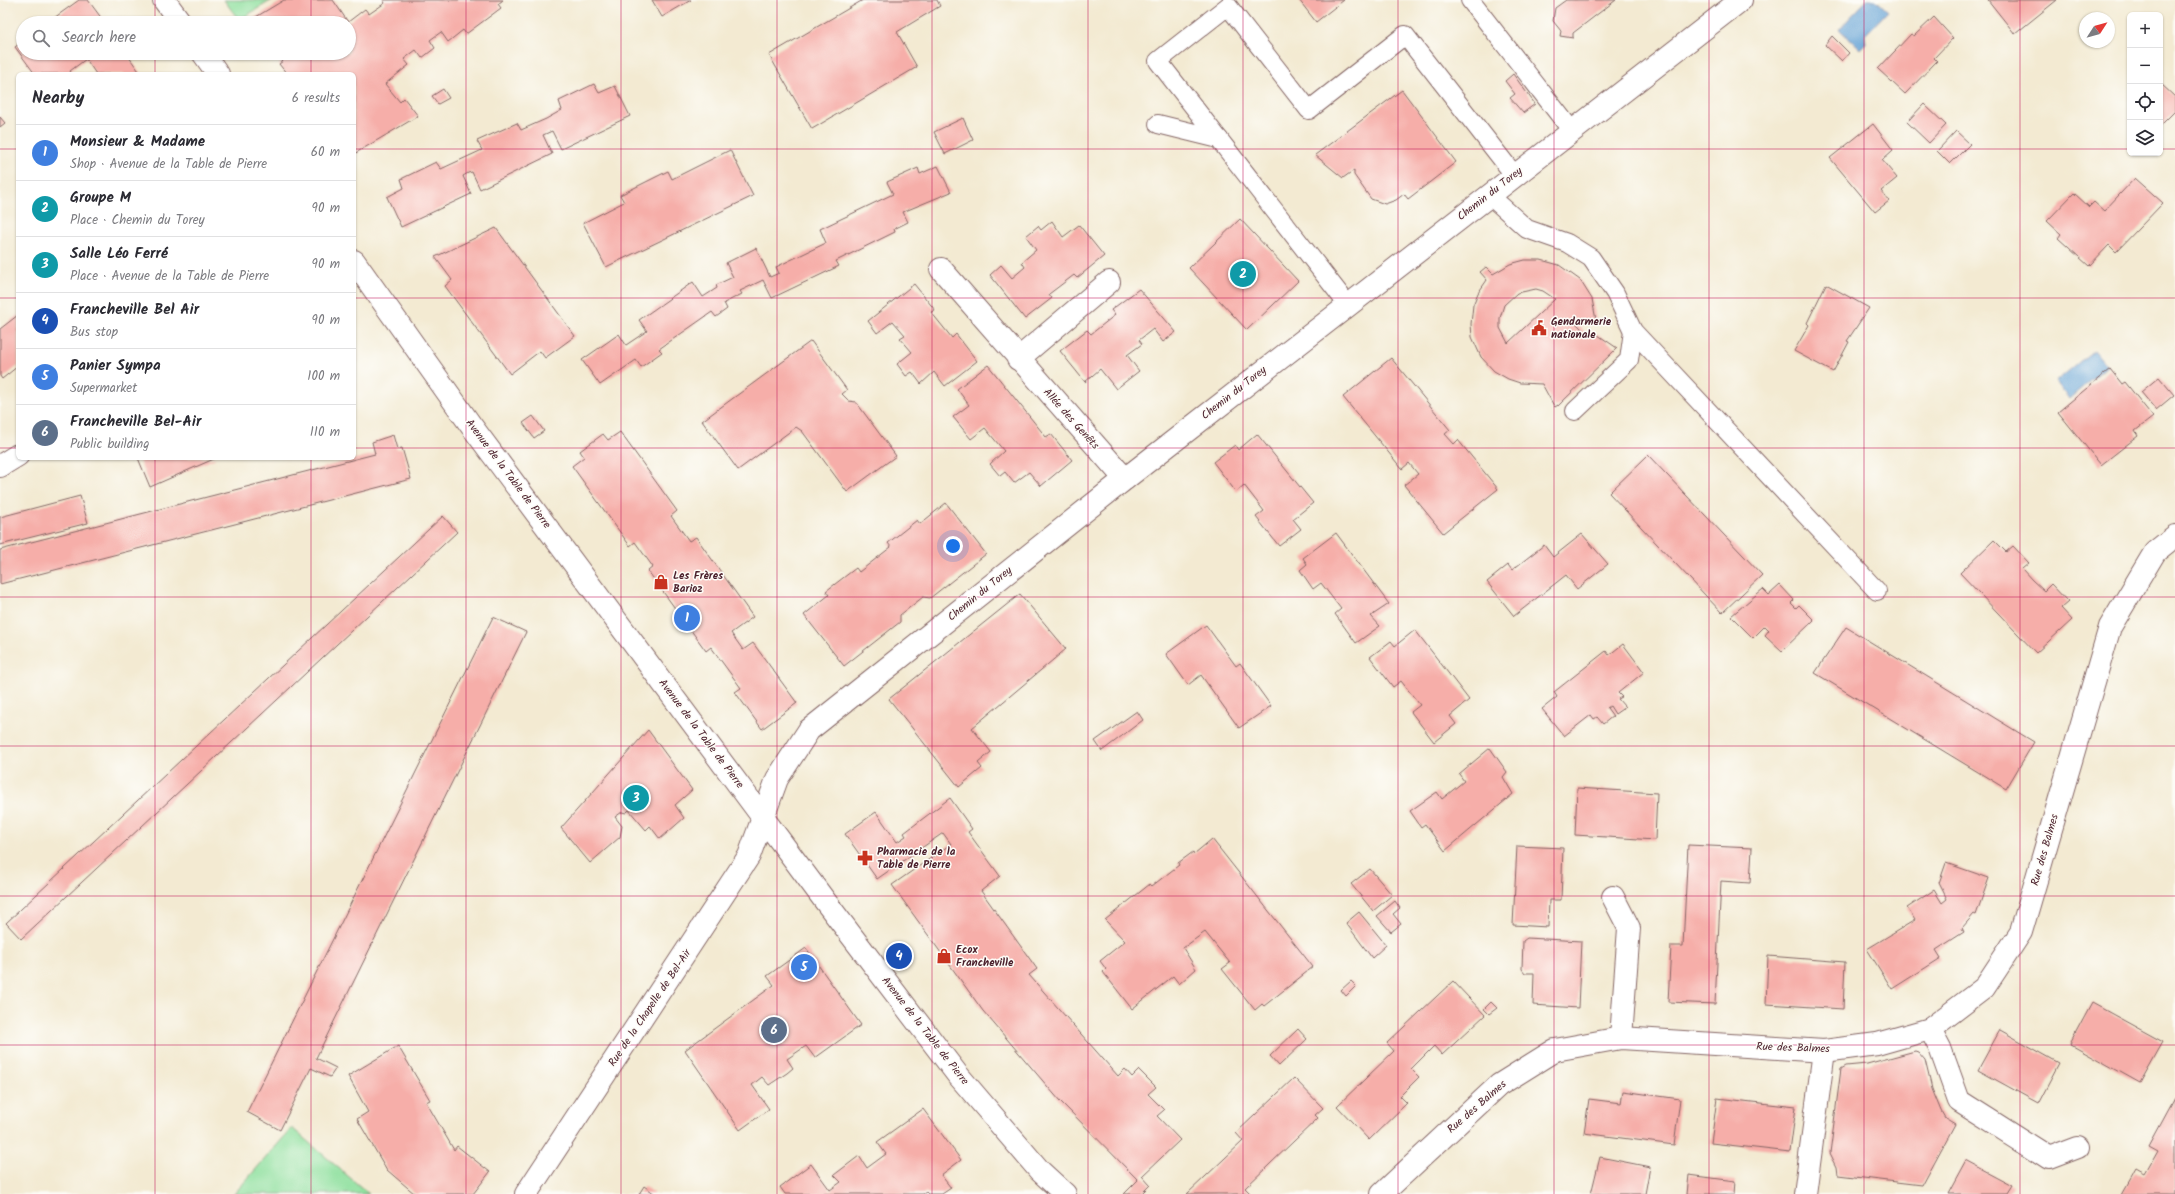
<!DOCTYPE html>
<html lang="en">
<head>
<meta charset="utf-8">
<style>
  :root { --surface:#fff; --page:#f2f2f3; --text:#2b2b33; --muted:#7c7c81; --line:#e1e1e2; --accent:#c8321e }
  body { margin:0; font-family:Kalam,sans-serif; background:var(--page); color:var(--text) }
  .controls { position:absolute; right:12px; top:12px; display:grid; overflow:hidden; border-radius:6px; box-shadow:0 1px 3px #0004 }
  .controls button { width:36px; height:36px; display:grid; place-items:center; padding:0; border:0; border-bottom:1px solid var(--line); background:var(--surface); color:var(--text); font:20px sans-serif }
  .compass { position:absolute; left:2079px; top:12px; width:36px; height:36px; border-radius:50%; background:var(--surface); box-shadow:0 1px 3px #0004; rotate:54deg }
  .you { position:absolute; left:953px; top:546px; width:14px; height:14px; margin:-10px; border:3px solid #fff; border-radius:50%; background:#1a73e8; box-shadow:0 0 0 6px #1a73e833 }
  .badge { display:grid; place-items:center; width:26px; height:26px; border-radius:50%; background:var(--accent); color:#fff; font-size:13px; font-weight:700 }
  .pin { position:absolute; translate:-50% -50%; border:2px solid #fff; box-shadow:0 1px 4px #0006 }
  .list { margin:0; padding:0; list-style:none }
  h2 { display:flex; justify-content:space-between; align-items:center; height:52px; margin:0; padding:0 16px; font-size:17px }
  h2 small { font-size:13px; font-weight:400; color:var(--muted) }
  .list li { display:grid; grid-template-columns:26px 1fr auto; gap:12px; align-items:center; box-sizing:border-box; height:56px; padding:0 16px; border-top:1px solid var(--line) }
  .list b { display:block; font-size:15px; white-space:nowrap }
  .list p { margin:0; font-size:13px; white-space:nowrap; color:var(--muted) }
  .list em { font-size:13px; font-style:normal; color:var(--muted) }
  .icon { flex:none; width:22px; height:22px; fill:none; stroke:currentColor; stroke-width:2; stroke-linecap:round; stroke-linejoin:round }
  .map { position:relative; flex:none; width:2175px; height:1194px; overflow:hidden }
  .search { position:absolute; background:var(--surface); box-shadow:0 1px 3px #0004; left:16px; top:16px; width:340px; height:44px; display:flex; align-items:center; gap:10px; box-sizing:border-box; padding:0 14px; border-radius:22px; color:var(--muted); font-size:15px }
  .panel { position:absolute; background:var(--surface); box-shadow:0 1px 3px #0004; left:16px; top:72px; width:340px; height:388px; border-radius:6px }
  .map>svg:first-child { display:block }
  .green { fill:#8fe09f; stroke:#6c8065 }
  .water { fill:#64a2d5; stroke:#576080 }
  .building { fill:#f6aea9; fill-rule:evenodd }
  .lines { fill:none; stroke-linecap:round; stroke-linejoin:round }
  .service-casing { stroke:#856665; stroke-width:20 }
  .minor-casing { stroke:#856665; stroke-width:24 }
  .secondary-casing { stroke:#856665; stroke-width:24 }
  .service { stroke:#fff; stroke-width:18 }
  .minor { stroke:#fff; stroke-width:22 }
  .secondary { stroke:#fff; stroke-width:22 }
  .grid { fill:none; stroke:#c2185b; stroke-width:1; stroke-opacity:0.55 }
  .labels { text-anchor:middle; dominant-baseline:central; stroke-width:3; stroke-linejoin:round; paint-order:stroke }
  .street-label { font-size:11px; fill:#4a1f2b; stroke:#fdfcf7 }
  .poi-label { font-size:11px; font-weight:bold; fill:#4a1f2b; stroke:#fdfcf7; text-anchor:start }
</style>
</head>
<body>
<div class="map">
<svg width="2175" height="1194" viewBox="0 0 2175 1194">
  <rect width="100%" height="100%" fill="#fdfcf7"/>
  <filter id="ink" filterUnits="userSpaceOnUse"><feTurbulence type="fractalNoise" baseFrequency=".025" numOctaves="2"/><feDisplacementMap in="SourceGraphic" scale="8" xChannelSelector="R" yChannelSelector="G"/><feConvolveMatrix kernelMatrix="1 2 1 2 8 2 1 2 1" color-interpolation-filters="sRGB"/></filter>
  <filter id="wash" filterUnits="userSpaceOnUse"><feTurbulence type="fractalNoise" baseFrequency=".012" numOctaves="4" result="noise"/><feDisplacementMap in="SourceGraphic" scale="16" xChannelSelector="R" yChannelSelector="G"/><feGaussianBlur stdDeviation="0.9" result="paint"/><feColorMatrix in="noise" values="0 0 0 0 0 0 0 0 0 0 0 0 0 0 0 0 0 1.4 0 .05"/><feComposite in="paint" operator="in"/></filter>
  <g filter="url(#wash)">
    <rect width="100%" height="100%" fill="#f3ead2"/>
    <g class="green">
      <polygon points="224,0 272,0 239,20"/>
      <polygon points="292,1128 369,1194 234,1194"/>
    </g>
    <g class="water">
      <polygon points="1867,0 1876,0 1888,11 1865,35 1866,43 1860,49 1839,29"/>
      <polygon points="2094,350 2107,366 2069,399 2055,382"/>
    </g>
    <g id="blocks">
      <g class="building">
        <polygon points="79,0 88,0 105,23 47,23"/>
        <polygon points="284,0 333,0 348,22 365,9 369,14 385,3 383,0 503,0 498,4 501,8 466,34 463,30 448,42 441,32 430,40 435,48 422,58 416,50 404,59 409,65 385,84 400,102 404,98 418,116 354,154 354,74 287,74 279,64 283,61 277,53 349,53 349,23 246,23"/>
        <polygon points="652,0 691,0 662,17"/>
        <polygon points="863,0 937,0 940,6 897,32 917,67 812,129 769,55"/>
        <polygon points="1299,0 1344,0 1316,22"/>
        <polygon points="1566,0 1616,0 1573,33 1573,38 1560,36 1561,31 1553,21 1555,8"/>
        <polygon points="1988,0 2057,0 2015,34"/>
        <polygon points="1934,17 1953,38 1934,58 1937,61 1905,94 1878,69 1911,34 1914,36"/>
        <polygon points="1832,36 1849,53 1842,61 1825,45"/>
        <polygon points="23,41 23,53 126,53 141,74 96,74 86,59 70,71 72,74 35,74 15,47"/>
        <polygon points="1513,74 1535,104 1523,113 1510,98 1515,94 1505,81"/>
        <polygon points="2160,83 2175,97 2175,111 2160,126"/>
        <polygon points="594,84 599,93 615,86 630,116 561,149 552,131 543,135 552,154 480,189 472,172 468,173 463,176 471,194 401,227 387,197 404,188 401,179 436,162 441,169 482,150 477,141 517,123 521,130 546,119 562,110 559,101"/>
        <polygon points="443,89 449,98 438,104 432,96"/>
        <polygon points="1402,90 1456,162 1408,199 1404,194 1396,200 1385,204 1371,199 1354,175 1354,170 1343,178 1315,155"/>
        <polygon points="1924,104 1946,125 1929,143 1907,122"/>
        <polygon points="0,117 5,123 0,127"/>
        <polygon points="963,118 973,140 945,154 934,132"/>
        <polygon points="1873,124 1893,150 1882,160 1897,178 1881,191 1889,201 1875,212 1830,158"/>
        <polygon points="1956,131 1970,144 1950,164 1937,151"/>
        <polygon points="730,150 753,196 606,267 583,223 624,202 620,195 668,171 672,179"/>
        <polygon points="938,166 951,192 903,212 908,222 894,229 895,232 836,261 839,266 772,298 763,280 740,291 742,294 724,303 727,309 716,317 712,312 659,349 662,352 641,367 636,360 600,385 582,360 619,334 626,345 647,331 639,320 693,282 703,297 717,288 716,285 733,277 726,263 756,248 770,277 779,273 776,267 826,243 820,229 893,194 887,182 918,168 920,174"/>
        <polygon points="2135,178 2163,203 2116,252 2109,245 2089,266 2058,238 2061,234 2047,221 2074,193 2089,207 2094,202 2104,211"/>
        <polygon points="1240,219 1298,281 1247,330 1189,268"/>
        <polygon points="1052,221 1063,237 1079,225 1104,256 1077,278 1074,275 1049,294 1052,298 1025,319 990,275 1001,265 1012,278 1025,267 1022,262 1036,250 1026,236 1038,226 1041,230"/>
        <polygon points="496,228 575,336 545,358 540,351 510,374 445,286 452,280 435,257"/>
        <path d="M1525,260h16l18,5 21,15 12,19 4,21 -22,1 13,13 4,-1 7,2 19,13 -59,58v-1l-3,2 -1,-1 -12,-22 -22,-1 -12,-4 -14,-8 -13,-14 -9,-20 -1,-13 2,-19 5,-12 9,-13 -7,-8 6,-5 7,7 17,-10zM1536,289l7,2 12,8 -47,44 -8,-15v-10l4,-13 13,-12z"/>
        <polygon points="914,284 935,310 931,312 952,338 956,334 977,361 945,386 934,372 921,384 912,372 906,376 897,364 912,352 900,338 905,335 893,321 877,333 868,321"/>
        <polygon points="1826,284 1869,308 1847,341 1849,342 1833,372 1794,351 1809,325 1807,323"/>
        <polygon points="1139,289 1176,332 1163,342 1153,329 1139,340 1142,344 1127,355 1139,371 1116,389 1100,369 1085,382 1060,351 1087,330 1091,334 1115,315 1111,310"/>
        <polygon points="18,315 18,366 2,379 0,376 0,329"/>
        <polygon points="811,341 847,390 842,394 849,401 856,402 896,456 847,492 802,431 796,427 738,470 702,421"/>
        <polygon points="1391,358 1450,430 1445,434 1454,444 1458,440 1498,489 1443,533 1404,485 1418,474 1409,463 1402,469 1343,397"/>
        <polygon points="988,365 1046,437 1051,434 1072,460 1041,486 1029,472 1014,483 1005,472 1000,476 990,464 1004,451 985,428 971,439 953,417 969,405 957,389"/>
        <polygon points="2110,369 2122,384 2125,382 2153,417 2135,431 2138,436 2101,465 2058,412"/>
        <polygon points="2159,377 2174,395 2156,410 2141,392"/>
        <polygon points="533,416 544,431 534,438 523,423"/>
        <polygon points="620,432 677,511 671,516 689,541 696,537 753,617 731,633 743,650 753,643 797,703 762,729 735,692 741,688 711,647 706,651 648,571 653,567 635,542 630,546 572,466 584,457 580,451 603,434 608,440"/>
        <polygon points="1257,434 1313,503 1293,519 1301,529 1279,546 1256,517 1264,511 1244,485 1236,492 1213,462 1235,445 1238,450"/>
        <polygon points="393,435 397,449 402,448 411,479 0,584 0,550 375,454 372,442"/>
        <polygon points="1648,455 1762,575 1722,613 1609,493"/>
        <polygon points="138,458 216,458 150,487"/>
        <polygon points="80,496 88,523 0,545 0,517"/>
        <polygon points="946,503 986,554 930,598 923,597 900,615 900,622 844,666 804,615 829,595 826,591 856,568 859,572 891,547 888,543 917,520 920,524"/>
        <polygon points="443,516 457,532 21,939 6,923"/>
        <polygon points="1336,533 1389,604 1371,616 1380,626 1356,643 1335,614 1341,609 1321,583 1313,589 1300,570 1307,564 1303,558"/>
        <polygon points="1582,534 1608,564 1577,589 1566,575 1514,616 1487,582 1508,565 1512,570 1544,545 1553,557"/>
        <polygon points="1994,540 2006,552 2013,546 2029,563 2022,569 2032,580 2044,591 2051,584 2068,602 2061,608 2072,620 2036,653 1960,573"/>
        <polygon points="1780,585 1794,600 1791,603 1796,608 1799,605 1814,620 1782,651 1765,635 1769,630 1765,626 1753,638 1731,616 1763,589 1769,595"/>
        <polygon points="1020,594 1066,649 972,728 991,752 978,763 982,768 959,787 889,699"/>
        <polygon points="493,617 526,632 316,1058 336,1068 330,1077 311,1068 280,1130 247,1112"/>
        <polygon points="1206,625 1236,666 1240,663 1271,706 1239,728 1201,675 1188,685 1166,654"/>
        <polygon points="1846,627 2034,742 2006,789 1815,673"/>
        <polygon points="1415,630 1469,700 1450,716 1456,724 1434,742 1411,712 1420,705 1401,681 1393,687 1370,657 1391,641 1395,646"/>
        <polygon points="1623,644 1644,672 1618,693 1622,697 1618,699 1625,707 1615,714 1610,706 1607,708 1613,716 1603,724 1597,717 1594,719 1591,715 1564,736 1542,709 1557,697 1554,692 1606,651 1609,655"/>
        <polygon points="1137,711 1143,720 1102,751 1095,741"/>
        <polygon points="648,730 692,790 675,805 684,818 660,839 650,826 646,830 629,810 626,813 622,812 615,817 622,826 620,837 590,863 561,828"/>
        <polygon points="1490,748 1507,772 1503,777 1513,794 1445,851 1425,824 1421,827 1410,811 1437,792 1442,799 1464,781 1459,774"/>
        <polygon points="1577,788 1657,793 1655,840 1575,835"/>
        <polygon points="950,798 972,829 968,832 1000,876 981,891 1037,969 1029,975 1118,1076 1125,1069 1132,1077 1139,1070 1156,1087 1148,1094 1164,1110 1157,1116 1180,1140 1142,1176 1150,1185 1141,1194 1124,1194 1138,1180 1060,1101 983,1011 892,885 951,844 943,833 877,879 845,834 876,812 897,842 906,836 904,833"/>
        <polygon points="1212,839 1313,967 1264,1006 1262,1004 1255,1010 1222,969 1230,963 1205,932 1183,948 1196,969 1179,984 1173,976 1132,1009 1103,972 1106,969 1100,961 1125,941 1105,920 1150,884 1152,886 1179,865 1178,863 1193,852 1194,854"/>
        <polygon points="1688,845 1752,848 1750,883 1721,881 1715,1004 1668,1002 1671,946 1683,946"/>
        <polygon points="1517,846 1563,848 1561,900 1549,900 1548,927 1513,925"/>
        <polygon points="1946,863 1989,878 1976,915 1974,914 1962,928 1964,932 1936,950 1941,958 1892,989 1867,949 1915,920 1907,908 1934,890 1942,903 1947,899 1939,883"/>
        <polygon points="1370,869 1392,895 1373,911 1351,884"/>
        <polygon points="1395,901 1400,908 1393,914 1401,924 1391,932 1377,916"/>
        <polygon points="1359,912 1386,945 1372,958 1346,923"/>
        <polygon points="1527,938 1581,941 1578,1008 1533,1005 1534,973 1525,973 1522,969 1523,941"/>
        <polygon points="806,948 861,1025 815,1058 806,1046 787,1059 793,1068 787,1073 769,1085 762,1077 752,1085 769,1109 740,1130 685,1050 774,985 767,976"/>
        <polygon points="1768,956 1845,962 1843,1009 1766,1004"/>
        <polygon points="1351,981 1356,986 1346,996 1341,990"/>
        <polygon points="1453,981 1485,1015 1442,1055 1434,1046 1411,1069 1419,1077 1400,1096 1407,1103 1369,1140 1337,1106 1394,1051 1387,1043"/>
        <polygon points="1491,1002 1497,1008 1489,1014 1484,1009"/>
        <polygon points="2092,1003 2163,1042 2140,1083 2070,1044"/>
        <polygon points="1298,1029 1307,1039 1279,1066 1270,1056"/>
        <polygon points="2000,1030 2059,1063 2038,1103 1978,1070"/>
        <polygon points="398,1046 430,1100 426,1102 454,1150 457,1146 490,1172 473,1194 415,1194 387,1170 357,1119 368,1112 348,1076"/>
        <polygon points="1915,1051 1918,1052 1925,1060 1932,1089 1941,1111 1945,1118 1955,1124 1922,1185 1838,1175 1837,1167 1830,1153 1841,1069 1846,1066 1867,1064"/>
        <polygon points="1294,1078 1323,1108 1315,1115 1318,1118 1245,1188 1251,1194 1187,1194 1243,1141 1236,1133"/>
        <polygon points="1623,1091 1680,1099 1674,1145 1584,1133 1589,1099 1621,1103"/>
        <polygon points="1717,1098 1796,1107 1790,1152 1711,1143"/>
        <polygon points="2175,1098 2175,1194 2122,1194 2135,1171 2144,1176 2158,1151 2149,1146"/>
        <polygon points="923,1109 961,1160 941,1175 951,1188 942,1194 928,1194 926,1192 923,1194 785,1194 780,1187 811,1164 830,1190 841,1182 834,1175 859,1156 867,1168 886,1154 877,1142"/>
        <polygon points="1600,1157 1650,1167 1645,1194 1591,1194"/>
        <polygon points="1966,1161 2013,1186 2008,1194 1948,1194"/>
        <polygon points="1689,1175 1735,1181 1734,1194 1687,1194"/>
        <polygon points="644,1186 655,1194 639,1194"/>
      </g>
    </g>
  </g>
  <g filter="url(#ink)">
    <use href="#blocks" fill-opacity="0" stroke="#856665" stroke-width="1"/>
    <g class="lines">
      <g class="service-casing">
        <g id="service">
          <polyline points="1470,0 1572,131"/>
          <polyline points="1158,124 1219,139"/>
          <polyline points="1489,195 1527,229 1567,243 1591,258 1615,293 1633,331 1877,591"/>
          <polyline points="1348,305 1158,61 1228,6 1309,110 1405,35 1515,176"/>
          <polyline points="1575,411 1629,360 1633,331"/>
        </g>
      </g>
      <g class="minor-casing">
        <g id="minor">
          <polyline points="941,269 1125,479"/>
          <polyline points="1018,359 1109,282"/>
          <polyline points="0,466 18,455"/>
          <polyline points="1613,897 1629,928 1621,1038"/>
          <polyline points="1930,1029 1940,1048 1959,1101 2049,1158 2078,1147"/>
          <polyline points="526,1194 749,856 777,779 809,730 1125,479 1741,0"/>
          <polyline points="1382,1194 1499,1085 1555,1050 1621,1038 1824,1051 1877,1044 1930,1029 1984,988 2021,932 2110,627 2155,552 2175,536"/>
          <polyline points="1805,1194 1824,1051"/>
        </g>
      </g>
      <g class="secondary-casing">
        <g id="secondary">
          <polyline points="164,0 181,23"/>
          <polyline points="203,53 218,74"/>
          <polyline points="354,261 470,424 825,901 957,1074 1040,1171 1065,1194"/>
        </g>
      </g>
      <use href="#service" class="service"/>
      <use href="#minor" class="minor"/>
      <use href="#secondary" class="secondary"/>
    </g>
  </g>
  <path class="grid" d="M155,0v23M311,0v23M466,0v1194M621,0v1194M777,0v1194M932,0v1194M1088,0v1194M1243,0v1194M1398,0v1194M1554,0v1194M1709,0v1194M1864,0v1194M2020,0v1194M155,53v21M311,53v21M0,149h18M354,149h1776M2160,149h15M0,298h18M354,298h1821M0,448h18M354,448h1821M155,458v736M311,458v736M0,597h2175M0,746h2175M0,896h2175M0,1045h2175"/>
  <defs>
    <g id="civic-bare" transform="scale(1.2)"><path d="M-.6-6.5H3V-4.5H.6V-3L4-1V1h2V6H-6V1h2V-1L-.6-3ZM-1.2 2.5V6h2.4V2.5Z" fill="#c8321e" stroke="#fdfcf7" stroke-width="2.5" paint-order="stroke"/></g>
    <g id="shop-bare" transform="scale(1.2)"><path d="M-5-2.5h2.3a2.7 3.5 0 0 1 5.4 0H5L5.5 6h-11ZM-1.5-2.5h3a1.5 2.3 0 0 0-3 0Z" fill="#c8321e" stroke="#fdfcf7" stroke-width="2.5" paint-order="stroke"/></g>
    <g id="pharmacy-bare" transform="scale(1.2)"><path d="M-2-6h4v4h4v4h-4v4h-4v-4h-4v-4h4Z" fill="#c8321e" stroke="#fdfcf7" stroke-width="2.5" paint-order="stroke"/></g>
  </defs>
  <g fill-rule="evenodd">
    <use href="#civic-bare" x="1539" y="328"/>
    <use href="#shop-bare" x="661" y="582"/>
    <use href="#pharmacy-bare" x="865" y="858"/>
    <use href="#shop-bare" x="944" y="956"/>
  </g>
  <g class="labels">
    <g class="street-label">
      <text transform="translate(1490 194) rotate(-38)">Chemin du Torey</text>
      <text transform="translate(1234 393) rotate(-38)">Chemin du Torey</text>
      <text transform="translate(1071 419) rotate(48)">Allée des Genêts</text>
      <text transform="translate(508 474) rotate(53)">Avenue de la Table de Pierre</text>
      <text transform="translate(980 594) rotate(-39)">Chemin du Torey</text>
      <text transform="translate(701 734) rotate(53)">Avenue de la Table de Pierre</text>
      <text transform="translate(2045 850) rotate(-74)">Rue des Balmes</text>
      <text transform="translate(650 1008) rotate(-56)">Rue de la Chapelle de Bel-Air</text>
      <text transform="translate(925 1031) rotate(52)">Avenue de la Table de Pierre</text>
      <text transform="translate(1793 1048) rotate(2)">Rue des Balmes</text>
      <text transform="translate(1477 1107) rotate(-41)">Rue des Balmes</text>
    </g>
    <g class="poi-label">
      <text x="1551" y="322">Gendarmerie<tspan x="1551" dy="13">nationale</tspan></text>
      <text x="673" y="576">Les Frères<tspan x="673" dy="13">Barioz</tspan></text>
      <text x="877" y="852">Pharmacie de la<tspan x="877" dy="13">Table de Pierre</tspan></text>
      <text x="956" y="950">Ecox<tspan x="956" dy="13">Francheville</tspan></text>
    </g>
  </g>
</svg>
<div class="controls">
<button>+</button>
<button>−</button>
<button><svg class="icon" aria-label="locate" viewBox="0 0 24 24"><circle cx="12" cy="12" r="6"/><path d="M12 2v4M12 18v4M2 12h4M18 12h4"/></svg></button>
<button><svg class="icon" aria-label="layers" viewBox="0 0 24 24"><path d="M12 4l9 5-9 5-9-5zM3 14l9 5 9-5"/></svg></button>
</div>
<svg class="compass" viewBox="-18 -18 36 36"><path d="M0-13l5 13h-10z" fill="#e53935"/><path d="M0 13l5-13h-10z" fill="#7c7c81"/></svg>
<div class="you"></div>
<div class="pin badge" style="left:687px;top:618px;background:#3f7fe0">1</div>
<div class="pin badge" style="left:1243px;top:274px;background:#0f9aa8">2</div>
<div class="pin badge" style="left:636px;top:798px;background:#0f9aa8">3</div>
<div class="pin badge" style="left:899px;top:956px;background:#1a4fb4">4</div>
<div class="pin badge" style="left:804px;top:967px;background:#3f7fe0">5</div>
<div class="pin badge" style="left:774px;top:1030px;background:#5c6f8a">6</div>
<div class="search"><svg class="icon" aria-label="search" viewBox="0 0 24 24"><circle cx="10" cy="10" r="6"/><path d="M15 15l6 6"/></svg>Search here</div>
<section class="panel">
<h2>Nearby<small>6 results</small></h2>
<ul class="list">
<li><span class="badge" style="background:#3f7fe0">1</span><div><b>Monsieur &amp; Madame</b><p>Shop · Avenue de la Table de Pierre</p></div><em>60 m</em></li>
<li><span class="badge" style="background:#0f9aa8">2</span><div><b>Groupe M</b><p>Place · Chemin du Torey</p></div><em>90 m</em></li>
<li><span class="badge" style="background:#0f9aa8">3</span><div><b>Salle Léo Ferré</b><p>Place · Avenue de la Table de Pierre</p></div><em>90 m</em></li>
<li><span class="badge" style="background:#1a4fb4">4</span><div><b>Francheville Bel Air</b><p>Bus stop</p></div><em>90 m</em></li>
<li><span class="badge" style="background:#3f7fe0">5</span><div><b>Panier Sympa</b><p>Supermarket</p></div><em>100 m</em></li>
<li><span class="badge" style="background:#5c6f8a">6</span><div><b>Francheville Bel-Air</b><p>Public building</p></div><em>110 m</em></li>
</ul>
</section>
</div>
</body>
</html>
